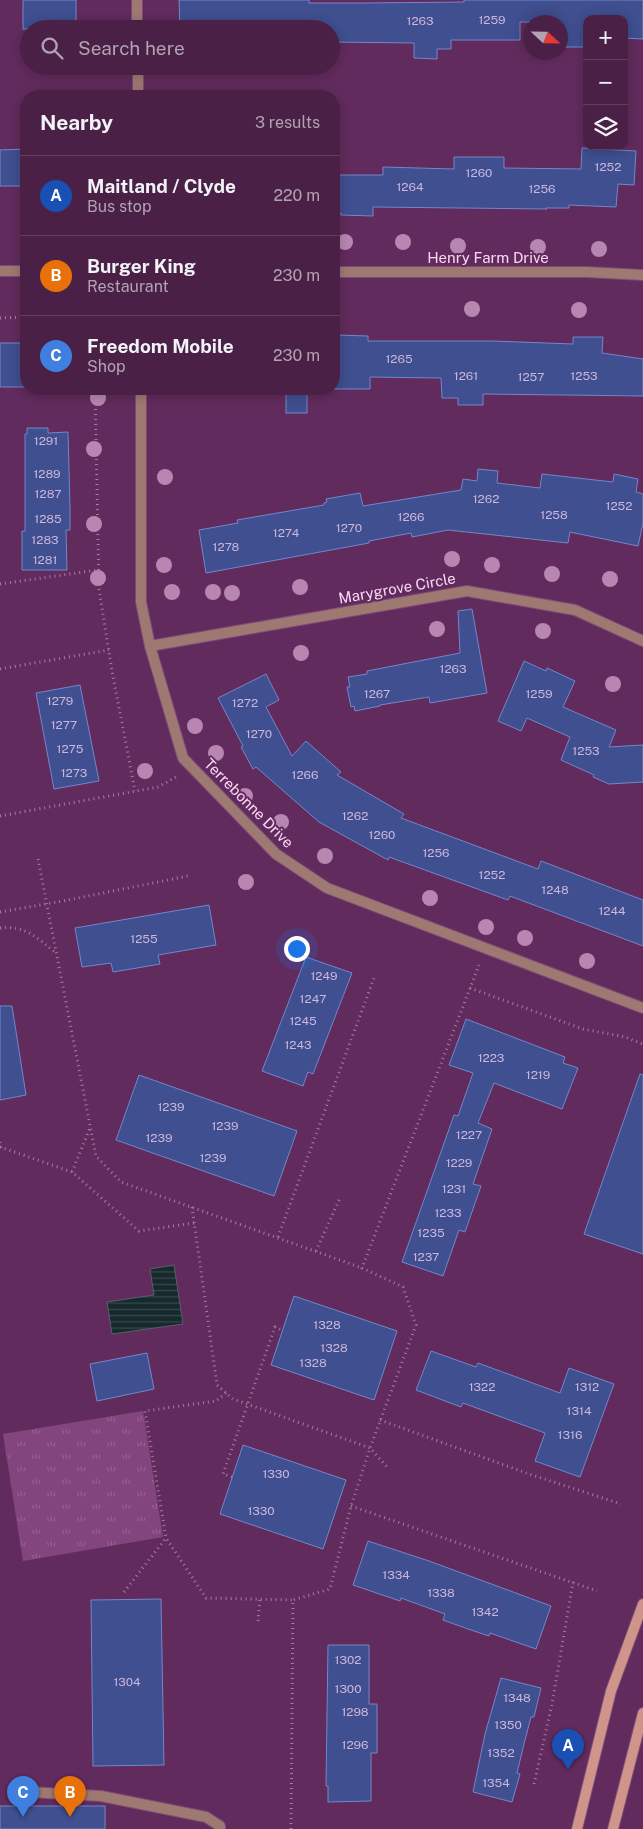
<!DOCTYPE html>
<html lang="en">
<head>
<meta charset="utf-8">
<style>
  :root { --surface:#4a2046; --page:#51284d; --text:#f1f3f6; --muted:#b2a3b3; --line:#613e5f; --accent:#49d778 }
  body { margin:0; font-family:"Public Sans",sans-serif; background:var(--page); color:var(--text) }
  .controls { position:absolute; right:15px; top:15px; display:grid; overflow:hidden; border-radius:10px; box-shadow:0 2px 12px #0003 }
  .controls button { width:45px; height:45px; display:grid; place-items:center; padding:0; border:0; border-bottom:1px solid var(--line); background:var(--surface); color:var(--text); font:25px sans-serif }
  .compass { position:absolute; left:523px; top:15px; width:45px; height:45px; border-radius:50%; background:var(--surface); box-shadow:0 2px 12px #0003; rotate:112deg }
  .you { position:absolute; left:296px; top:948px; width:18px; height:18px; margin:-12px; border:4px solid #fff; border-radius:50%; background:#1a73e8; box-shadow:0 0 0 8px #1a73e833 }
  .badge { display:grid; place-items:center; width:32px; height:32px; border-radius:50%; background:var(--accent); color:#fff; font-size:16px; font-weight:700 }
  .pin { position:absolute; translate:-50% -41px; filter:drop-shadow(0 1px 2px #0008) }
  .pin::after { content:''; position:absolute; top:26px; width:18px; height:15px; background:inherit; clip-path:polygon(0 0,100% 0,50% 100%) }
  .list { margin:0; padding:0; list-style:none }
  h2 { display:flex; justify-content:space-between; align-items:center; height:65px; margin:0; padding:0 20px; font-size:21px }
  h2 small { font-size:16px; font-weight:400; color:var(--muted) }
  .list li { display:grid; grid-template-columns:32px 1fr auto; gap:15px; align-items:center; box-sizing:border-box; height:80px; padding:0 20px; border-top:1px solid var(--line) }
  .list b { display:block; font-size:19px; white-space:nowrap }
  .list p { margin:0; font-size:16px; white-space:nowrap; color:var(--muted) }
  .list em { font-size:16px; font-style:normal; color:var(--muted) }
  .icon { flex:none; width:28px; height:28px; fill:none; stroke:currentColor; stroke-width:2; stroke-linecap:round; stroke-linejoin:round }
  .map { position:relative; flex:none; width:643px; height:1829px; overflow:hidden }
  .search { position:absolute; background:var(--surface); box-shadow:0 2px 12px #0003; left:20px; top:20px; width:320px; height:55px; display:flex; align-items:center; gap:12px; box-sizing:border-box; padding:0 18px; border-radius:28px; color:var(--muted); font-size:19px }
  .panel { position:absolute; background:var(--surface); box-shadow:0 2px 12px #0003; left:20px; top:90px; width:320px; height:305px; border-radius:20px }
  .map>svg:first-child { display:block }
  .park { fill:url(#park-tufts) }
  .water { fill:url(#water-rules); stroke:#5a5e6a }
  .building { fill:#3f4f8f; stroke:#7287cb }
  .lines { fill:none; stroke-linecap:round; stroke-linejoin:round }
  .service-casing { stroke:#7d4a78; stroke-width:12 }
  .minor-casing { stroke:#7d4a78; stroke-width:12 }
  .secondary-casing { stroke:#7d4a78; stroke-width:12 }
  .path { stroke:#a87ba3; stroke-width:3; stroke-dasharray:1 4; stroke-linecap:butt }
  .service { stroke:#9e7972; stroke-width:10 }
  .minor { stroke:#9e7972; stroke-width:10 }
  .secondary { stroke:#cf958a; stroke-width:10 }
  .tree { fill:#b787b1 }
  .labels { text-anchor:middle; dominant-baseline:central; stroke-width:4; stroke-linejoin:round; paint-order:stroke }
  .number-label { font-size:12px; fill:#cbb6dc }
  .street-label { font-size:15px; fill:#fad8f5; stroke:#622b5d }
</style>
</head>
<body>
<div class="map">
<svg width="643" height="1829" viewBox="0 0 643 1829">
  <defs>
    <pattern id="park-tufts" width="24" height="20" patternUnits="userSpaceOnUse" patternTransform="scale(1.25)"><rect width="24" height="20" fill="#83457d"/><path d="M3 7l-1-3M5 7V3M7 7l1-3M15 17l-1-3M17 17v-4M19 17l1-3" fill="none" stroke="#955f90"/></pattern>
    <pattern id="water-rules" width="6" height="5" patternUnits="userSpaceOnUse" patternTransform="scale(1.25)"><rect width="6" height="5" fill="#162a2e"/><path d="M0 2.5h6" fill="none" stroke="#39484d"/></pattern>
  </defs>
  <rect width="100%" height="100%" fill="#622b5d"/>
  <polygon class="park" points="143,1411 163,1537 23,1561 3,1434"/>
  <polygon class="water" points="174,1265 183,1324 112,1334 107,1302 154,1295 150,1269"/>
  <g class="building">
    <rect x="23" y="0" width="53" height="29"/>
    <polygon points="179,0 309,0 309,3 365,3 464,2 464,0 643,0 643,39 624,38 624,19 587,19 585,47 560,47 560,22 520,22 520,40 451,40 451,49 437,49 437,59 414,58 414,43 331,42 331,29 180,29"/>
    <polygon points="582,148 636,151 634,185 618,184 616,207 569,205 569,208 546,208 547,209 373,207 373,216 341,215 341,213 334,213 334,175 383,175 383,167 454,169 454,157 504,157 504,168 581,169"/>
    <polygon points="26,149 26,186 0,186 0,150"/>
    <polygon points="337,335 368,336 368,341 492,341 573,344 573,337 603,337 602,353 643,359 643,396 483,394 483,405 458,405 458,398 442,398 441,378 370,377 370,389 334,389 334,339 337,339"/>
    <rect x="0" y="343" width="26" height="44"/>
    <rect x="286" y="389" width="21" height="24"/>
    <polygon points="27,428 48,428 48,433 68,432 70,507 70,530 66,530 67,570 22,570 22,531 25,531 25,434 27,434"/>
    <polygon points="478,469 498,471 497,483 540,488 542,474 613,482 614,474 638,479 636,492 643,494 643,523 638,546 570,532 568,543 448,530 412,537 411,533 369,541 369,543 206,573 199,530 238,523 237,520 324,505 324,503 327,502 326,499 360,493 363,506 461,490 463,479 477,481"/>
    <polygon points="472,609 487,693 430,703 429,697 380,705 380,706 355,711 354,706 351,707 347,687 350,687 348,677 367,674 367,671 460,653 458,611"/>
    <polygon points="524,661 546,671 547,668 575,681 563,707 616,730 609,747 643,745 643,782 609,784 593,777 594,775 561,760 570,737 527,718 521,731 498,721"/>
    <polygon points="266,674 279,700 266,707 292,756 306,741 341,772 337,775 404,814 401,818 538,869 541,861 643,900 643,946 510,896 508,900 389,857 388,860 319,822 256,767 253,769 241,747 243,746 218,698"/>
    <polygon points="80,685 99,781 54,789 36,693"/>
    <polygon points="209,905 216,945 158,955 160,964 137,968 113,972 111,963 82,967 75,928"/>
    <polygon points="306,957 352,973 313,1074 308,1072 303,1086 262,1071"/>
    <polygon points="0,1006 12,1006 26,1095 0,1100"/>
    <polygon points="466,1019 565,1057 563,1063 578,1068 562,1109 494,1083 478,1123 492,1129 473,1184 481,1186 465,1232 459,1230 443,1276 402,1262 454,1115 458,1116 473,1073 449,1065"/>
    <polygon points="640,1074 643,1075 643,1254 584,1234"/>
    <polygon points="139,1075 297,1131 274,1196 116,1140"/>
    <polygon points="294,1296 397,1331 374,1400 271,1365"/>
    <polygon points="431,1351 476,1367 478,1363 560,1393 569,1368 614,1384 580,1477 535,1461 545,1433 463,1403 461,1407 416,1390"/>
    <polygon points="147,1353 154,1389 97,1401 90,1364"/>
    <polygon points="243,1445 346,1480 323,1549 220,1514"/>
    <polygon points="368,1541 429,1561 551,1606 536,1649 490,1633 489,1636 468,1629 443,1620 445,1614 401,1598 400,1601 353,1585"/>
    <polygon points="161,1599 164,1765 93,1766 91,1600"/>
    <polygon points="328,1645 369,1645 369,1704 377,1704 377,1753 371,1753 371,1801 328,1802 328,1786 326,1786"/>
    <polygon points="501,1678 541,1688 534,1717 531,1717 524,1744 517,1773 520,1774 512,1802 473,1792 485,1734"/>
    <rect x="0" y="1806" width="105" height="23"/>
  </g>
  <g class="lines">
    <g class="service-casing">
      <polyline id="service" points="29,1792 101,1796 206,1817 220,1826 220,1829"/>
    </g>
    <g class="minor-casing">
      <g id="minor">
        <polyline points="137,0 137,29"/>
        <polyline points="138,66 138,96"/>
        <polyline points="0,271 26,271"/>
        <polyline points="334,272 587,272 643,275"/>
        <polyline points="141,389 141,602 150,646 183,758 276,854 327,888 643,1008"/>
        <polyline points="150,646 467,591 575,610 643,641"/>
      </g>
    </g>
    <g class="secondary-casing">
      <g id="secondary">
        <polyline points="577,1829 611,1691 643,1604"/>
        <polyline points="613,1829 643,1713"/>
      </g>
    </g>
    <g class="path">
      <polyline points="0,318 26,317"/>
      <polyline points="95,389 99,589 112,671 135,791"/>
      <polyline points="0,584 98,570"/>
      <polyline points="0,669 109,650"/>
      <polyline points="0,816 158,787 176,777"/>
      <polyline points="38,859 96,1156 121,1182 362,1268"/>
      <polyline points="0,912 68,900 188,876"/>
      <path d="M0,928c26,-3 37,10 56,25"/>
      <polyline points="470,988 583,1029 625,1037 643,1044"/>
      <polyline points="0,1142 1,1148"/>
      <polyline points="0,1147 72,1172 139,1231 194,1223"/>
      <polyline points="72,1172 90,1128"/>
      <polyline points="192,1207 217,1385 233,1399 370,1448 389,1469"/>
      <polyline points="278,1237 374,978"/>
      <polyline points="316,1251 340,1198"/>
      <polyline points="226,1393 216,1401 145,1411 166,1538 206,1598 293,1600"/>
      <polyline points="380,1420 529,1474 621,1504"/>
      <polyline points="232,1477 223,1474 275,1327 282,1330"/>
      <polyline points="351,1506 597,1591"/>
      <polyline points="124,1592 166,1538"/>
      <polyline points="258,1621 260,1598"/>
      <polyline points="534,1784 552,1704 573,1582"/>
      <polyline points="291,1829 293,1600 330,1589 351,1506 370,1448 416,1325 403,1287 362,1268 479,965"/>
    </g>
    <use href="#service" class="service"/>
    <use href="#minor" class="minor"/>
    <use href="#secondary" class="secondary"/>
  </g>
  <g class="tree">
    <circle cx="345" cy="242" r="8"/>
    <circle cx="403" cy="242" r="8"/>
    <circle cx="458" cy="246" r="8"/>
    <circle cx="538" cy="247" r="8"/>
    <circle cx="599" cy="249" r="8"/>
    <circle cx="472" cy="309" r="8"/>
    <circle cx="579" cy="310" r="8"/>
    <circle cx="98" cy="398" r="8"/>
    <circle cx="94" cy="449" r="8"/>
    <circle cx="165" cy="477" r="8"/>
    <circle cx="94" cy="524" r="8"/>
    <circle cx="452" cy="559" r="8"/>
    <circle cx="164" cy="565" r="8"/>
    <circle cx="492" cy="565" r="8"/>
    <circle cx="552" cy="574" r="8"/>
    <circle cx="98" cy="578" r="8"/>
    <circle cx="610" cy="579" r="8"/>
    <circle cx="300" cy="587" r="8"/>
    <circle cx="172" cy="592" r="8"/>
    <circle cx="213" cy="592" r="8"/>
    <circle cx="232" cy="593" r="8"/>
    <circle cx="437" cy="629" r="8"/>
    <circle cx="543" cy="631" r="8"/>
    <circle cx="301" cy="653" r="8"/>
    <circle cx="613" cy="684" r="8"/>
    <circle cx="195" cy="726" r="8"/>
    <circle cx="216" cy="753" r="8"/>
    <circle cx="145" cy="771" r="8"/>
    <circle cx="245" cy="796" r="8"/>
    <circle cx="281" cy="822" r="8"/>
    <circle cx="325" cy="856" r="8"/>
    <circle cx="246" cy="882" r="8"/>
    <circle cx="430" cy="898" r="8"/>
    <circle cx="486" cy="927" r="8"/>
    <circle cx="525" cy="938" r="8"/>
    <circle cx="587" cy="961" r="8"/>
  </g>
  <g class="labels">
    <g class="number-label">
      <text x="492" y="20">1259</text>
      <text x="420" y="21">1263</text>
      <text x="608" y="167">1252</text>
      <text x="479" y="173">1260</text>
      <text x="410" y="187">1264</text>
      <text x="542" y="189">1256</text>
      <text x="399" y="359">1265</text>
      <text x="466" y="376">1261</text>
      <text x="584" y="376">1253</text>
      <text x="531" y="377">1257</text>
      <text x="46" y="441">1291</text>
      <text x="47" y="474">1289</text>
      <text x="48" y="494">1287</text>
      <text x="486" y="499">1262</text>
      <text x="619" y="506">1252</text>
      <text x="554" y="515">1258</text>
      <text x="411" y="517">1266</text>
      <text x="48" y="519">1285</text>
      <text x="349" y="528">1270</text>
      <text x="286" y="533">1274</text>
      <text x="45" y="540">1283</text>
      <text x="226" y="547">1278</text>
      <text x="45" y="560">1281</text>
      <text x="453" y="669">1263</text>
      <text x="377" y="694">1267</text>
      <text x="539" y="694">1259</text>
      <text x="60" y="701">1279</text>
      <text x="245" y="703">1272</text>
      <text x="64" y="725">1277</text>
      <text x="259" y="734">1270</text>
      <text x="70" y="749">1275</text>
      <text x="586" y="751">1253</text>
      <text x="74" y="773">1273</text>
      <text x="305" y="775">1266</text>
      <text x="355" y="816">1262</text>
      <text x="382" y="835">1260</text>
      <text x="436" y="853">1256</text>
      <text x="492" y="875">1252</text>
      <text x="555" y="890">1248</text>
      <text x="612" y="911">1244</text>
      <text x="144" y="939">1255</text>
      <text x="324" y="976">1249</text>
      <text x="313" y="999">1247</text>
      <text x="303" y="1021">1245</text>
      <text x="298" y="1045">1243</text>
      <text x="491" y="1058">1223</text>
      <text x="538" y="1075">1219</text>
      <text x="171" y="1107">1239</text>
      <text x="225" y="1126">1239</text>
      <text x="469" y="1135">1227</text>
      <text x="159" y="1138">1239</text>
      <text x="213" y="1158">1239</text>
      <text x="459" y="1163">1229</text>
      <text x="454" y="1189">1231</text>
      <text x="448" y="1213">1233</text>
      <text x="431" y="1233">1235</text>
      <text x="426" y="1257">1237</text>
      <text x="327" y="1325">1328</text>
      <text x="334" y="1348">1328</text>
      <text x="313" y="1363">1328</text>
      <text x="482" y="1387">1322</text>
      <text x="587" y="1387">1312</text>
      <text x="579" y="1411">1314</text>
      <text x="570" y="1435">1316</text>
      <text x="276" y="1474">1330</text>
      <text x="261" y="1511">1330</text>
      <text x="396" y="1575">1334</text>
      <text x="441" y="1593">1338</text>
      <text x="485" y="1612">1342</text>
      <text x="348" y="1660">1302</text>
      <text x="127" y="1682">1304</text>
      <text x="348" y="1689">1300</text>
      <text x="517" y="1698">1348</text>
      <text x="355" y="1712">1298</text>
      <text x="508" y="1725">1350</text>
      <text x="355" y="1745">1296</text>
      <text x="501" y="1753">1352</text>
      <text x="496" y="1783">1354</text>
    </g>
    <g class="street-label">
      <text x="488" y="257">Henry Farm Drive</text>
      <text transform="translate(397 588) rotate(-10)">Marygrove Circle</text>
      <text transform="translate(249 803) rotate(45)">Terrebonne Drive</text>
    </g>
  </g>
</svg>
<div class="controls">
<button>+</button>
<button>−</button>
<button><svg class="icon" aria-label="layers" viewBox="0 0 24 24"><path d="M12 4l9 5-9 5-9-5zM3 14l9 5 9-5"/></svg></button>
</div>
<svg class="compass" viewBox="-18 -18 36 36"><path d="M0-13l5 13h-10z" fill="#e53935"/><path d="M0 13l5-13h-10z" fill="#b2a3b3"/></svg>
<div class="you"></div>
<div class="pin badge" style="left:568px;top:1770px;background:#1a4fb4">A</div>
<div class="pin badge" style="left:70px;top:1817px;background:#e8710a">B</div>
<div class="pin badge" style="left:23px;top:1817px;background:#3f7fe0">C</div>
<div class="search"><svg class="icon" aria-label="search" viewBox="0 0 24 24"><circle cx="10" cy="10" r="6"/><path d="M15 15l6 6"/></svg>Search here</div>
<section class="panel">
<h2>Nearby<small>3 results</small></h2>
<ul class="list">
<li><span class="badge" style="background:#1a4fb4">A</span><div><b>Maitland / Clyde</b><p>Bus stop</p></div><em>220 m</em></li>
<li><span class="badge" style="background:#e8710a">B</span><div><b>Burger King</b><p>Restaurant</p></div><em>230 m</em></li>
<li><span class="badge" style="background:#3f7fe0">C</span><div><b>Freedom Mobile</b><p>Shop</p></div><em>230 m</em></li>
</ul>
</section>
</div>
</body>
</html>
